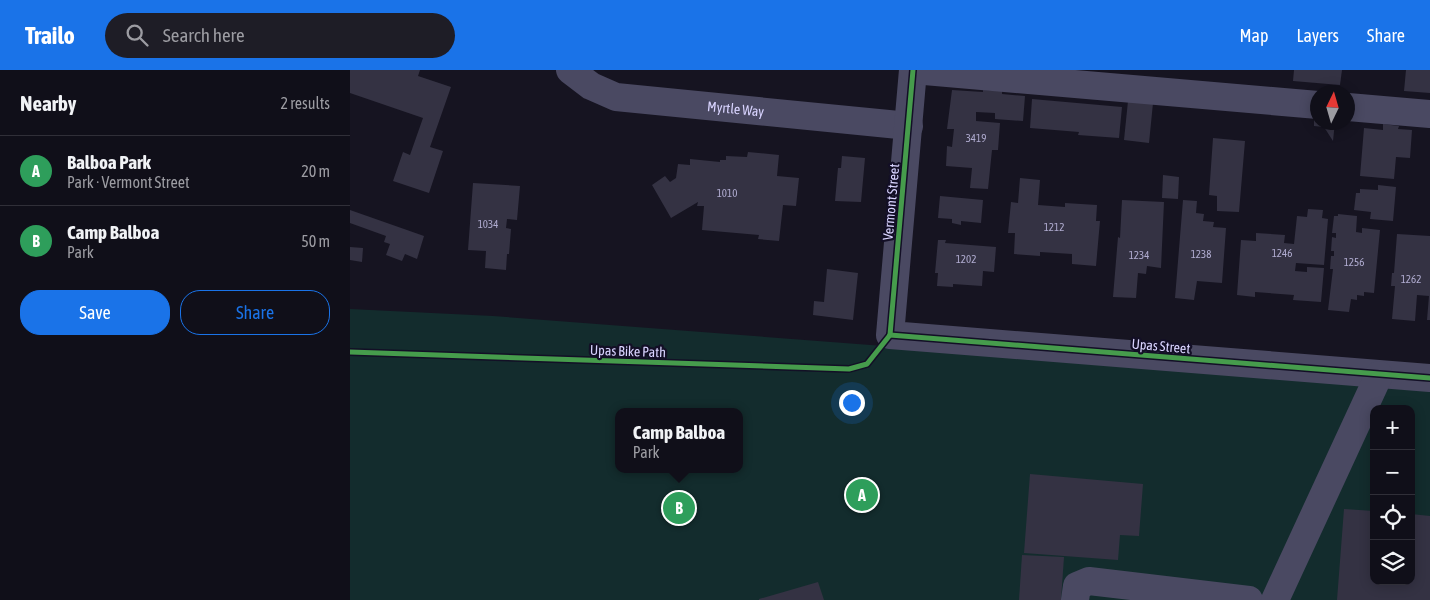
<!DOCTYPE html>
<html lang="en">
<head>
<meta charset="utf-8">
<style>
  :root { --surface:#100f19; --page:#1e1d26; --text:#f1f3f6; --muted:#9c9ca2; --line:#302f38; --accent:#1a73e8 }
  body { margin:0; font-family:"Asap Condensed",sans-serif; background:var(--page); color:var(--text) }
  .controls { position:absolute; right:15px; bottom:15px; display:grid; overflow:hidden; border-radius:10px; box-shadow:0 2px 12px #0003 }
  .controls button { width:45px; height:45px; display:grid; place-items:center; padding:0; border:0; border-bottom:1px solid var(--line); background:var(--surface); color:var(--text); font:25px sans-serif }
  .compass { position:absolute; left:960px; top:15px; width:45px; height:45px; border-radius:50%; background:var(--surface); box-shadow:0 2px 12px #0003; rotate:5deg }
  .you { position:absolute; left:501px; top:332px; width:18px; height:18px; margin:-12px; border:4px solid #fff; border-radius:50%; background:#1a73e8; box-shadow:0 0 0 8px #1a73e833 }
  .badge { display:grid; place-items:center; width:32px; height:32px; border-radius:50%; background:var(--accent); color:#fff; font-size:16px; font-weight:700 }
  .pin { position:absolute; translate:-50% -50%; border:2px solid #fff; box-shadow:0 1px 5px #0006 }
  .popup { position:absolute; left:265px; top:338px; width:128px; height:65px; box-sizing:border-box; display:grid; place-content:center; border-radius:10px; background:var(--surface); filter:drop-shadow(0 1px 4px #0005); font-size:16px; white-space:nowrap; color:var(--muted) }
  .popup b { font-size:19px; color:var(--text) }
  .popup::after { content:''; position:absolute; left:50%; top:100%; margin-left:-10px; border:10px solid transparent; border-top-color:var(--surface) }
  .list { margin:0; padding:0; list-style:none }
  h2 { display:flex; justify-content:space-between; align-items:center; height:65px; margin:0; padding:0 20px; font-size:21px }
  h2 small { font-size:16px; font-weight:400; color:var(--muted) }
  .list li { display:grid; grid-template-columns:32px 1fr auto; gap:15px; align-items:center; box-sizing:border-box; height:70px; padding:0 20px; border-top:1px solid var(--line) }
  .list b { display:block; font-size:19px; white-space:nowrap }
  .list p { margin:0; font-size:16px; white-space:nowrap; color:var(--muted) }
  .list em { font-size:16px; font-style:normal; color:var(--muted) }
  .actions { display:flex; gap:10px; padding:15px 20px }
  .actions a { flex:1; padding:11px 0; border:1px solid var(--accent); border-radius:20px; text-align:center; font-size:18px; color:var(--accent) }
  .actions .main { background:var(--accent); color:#fff }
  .icon { flex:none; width:28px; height:28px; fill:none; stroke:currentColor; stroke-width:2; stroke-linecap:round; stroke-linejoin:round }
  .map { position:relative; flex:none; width:1080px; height:530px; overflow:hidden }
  header { display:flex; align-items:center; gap:30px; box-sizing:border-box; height:70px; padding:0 25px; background:var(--accent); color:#fff }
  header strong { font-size:24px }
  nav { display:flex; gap:28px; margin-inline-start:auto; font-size:18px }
  .search { width:350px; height:45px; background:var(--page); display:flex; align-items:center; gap:12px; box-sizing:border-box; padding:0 18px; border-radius:28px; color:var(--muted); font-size:19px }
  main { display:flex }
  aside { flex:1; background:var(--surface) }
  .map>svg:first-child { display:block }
  .green { fill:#132c2d; fill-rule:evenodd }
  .building { fill:#343243 }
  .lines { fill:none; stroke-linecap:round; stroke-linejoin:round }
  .minor { stroke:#4a4962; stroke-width:28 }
  .cycleway-casing { stroke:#130f26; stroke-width:8 }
  .cycleway { stroke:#469c4c; stroke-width:5 }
  .labels { text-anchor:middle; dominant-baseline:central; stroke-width:4.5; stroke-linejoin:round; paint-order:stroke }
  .number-label { font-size:11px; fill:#b0acd0 }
  .street-label { font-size:14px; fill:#d9d4ff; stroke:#130f26 }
</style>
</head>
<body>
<header>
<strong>Trailo</strong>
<div class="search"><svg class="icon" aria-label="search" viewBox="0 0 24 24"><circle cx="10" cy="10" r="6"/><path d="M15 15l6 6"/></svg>Search here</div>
<nav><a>Map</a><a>Layers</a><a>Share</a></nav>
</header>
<main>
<aside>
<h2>Nearby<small>2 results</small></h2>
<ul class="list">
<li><span class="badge" style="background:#2e9e5b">A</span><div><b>Balboa Park</b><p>Park · Vermont Street</p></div><em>20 m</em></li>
<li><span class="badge" style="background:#2e9e5b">B</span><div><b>Camp Balboa</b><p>Park</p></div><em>50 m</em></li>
</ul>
<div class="actions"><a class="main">Save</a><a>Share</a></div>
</aside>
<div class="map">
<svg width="1080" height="530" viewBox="0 0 1080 530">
  <rect width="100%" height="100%" fill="#161421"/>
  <path class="green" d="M0,239l143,7 937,72v212h-1080zM1024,339h37v172h-37zM269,342h120v57h-120z"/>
  <g class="building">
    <polygon points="0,0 70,0 68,6 101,17 80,77 93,81 79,123 43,111 53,82 60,85 73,48 0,23"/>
    <polygon points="944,0 992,0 990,15 943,11"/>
    <polygon points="1056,0 1080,0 1080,23 1054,21"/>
    <polygon points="602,20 633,22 633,20 652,21 652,24 675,26 673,51 645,49 645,43 626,42 626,51 650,53 648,80 642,80 638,119 620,118 622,98 596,96 597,76 602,77 604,59 597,59"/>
    <polygon points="682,29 772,37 769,68 728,65 729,62 680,58"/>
    <polygon points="778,31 803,33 799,73 774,70"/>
    <polygon points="964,46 968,46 968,52 985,52 983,71 974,57 964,56"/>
    <polygon points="1033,54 1049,56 1048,59 1062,60 1060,88 1046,87 1044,109 1010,106 1014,58 1033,60"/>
    <polygon points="863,68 895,71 889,142 867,141 867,126 859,125"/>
    <polygon points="398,82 429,85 427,106 449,108 446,136 433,135 429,171 408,169 409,165 352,160 354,136 347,136 348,132 321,148 302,115 315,106 320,112 326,108 328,94 340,95 340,89 370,92 370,90 376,90 376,86 397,87"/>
    <polygon points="492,86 515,88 511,132 485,131 488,98 491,98"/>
    <polygon points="813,105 829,107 828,129 812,128"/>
    <polygon points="670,108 690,110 688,135 715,137 715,133 747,135 746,151 750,151 746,196 722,194 722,184 690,182 690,186 664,184 665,163 658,163 661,132 668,133"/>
    <polygon points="123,113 170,116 167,150 157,149 156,158 161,159 159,184 157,184 156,200 135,198 136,181 118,180"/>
    <polygon points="1028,115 1046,117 1043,151 1020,149 1021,142 1004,140 1006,123 1010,123 1010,119 1028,120"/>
    <polygon points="590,126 633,130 631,153 611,151 611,155 602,153 602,149 588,148"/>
    <polygon points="772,130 814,132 811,198 797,196 796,204 788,203 786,228 763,227 768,167 770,168"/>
    <polygon points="833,130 847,131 846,143 854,144 853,151 864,152 863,157 876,158 872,213 847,211 844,230 825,228"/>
    <polygon points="958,139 973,140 972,148 978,149 974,195 946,193 945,201 957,202 957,197 974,198 971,232 943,230 944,225 905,222 905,227 887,225 891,170 906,171 906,163 935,165 934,173 944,174 947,146 957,147"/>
    <polygon points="0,140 74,166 67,189 55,184 52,191 36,185 40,174 34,172 36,166 0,153"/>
    <polygon points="988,144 1007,146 1006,162 1012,163 1012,158 1030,160 1024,223 1014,222 1014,226 1007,225 1007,230 1001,229 999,242 978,240 983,199 980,199 981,186 984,186 984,181 981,181 982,167 986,168 986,163 982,163 984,146 988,146"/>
    <polygon points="1047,164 1080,166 1080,250 1077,250 1079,226 1067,225 1065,251 1042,249 1045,216 1041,216 1042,203 1044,203"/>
    <polygon points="588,170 596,170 595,173 646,177 644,202 633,201 632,216 603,214 603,217 587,216 588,203 585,203"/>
    <polygon points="0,177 13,178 12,192 0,190"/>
    <polygon points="477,199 508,203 503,250 463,245 464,231 474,232"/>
    <polygon points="680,404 793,414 789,466 770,465 768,490 674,483"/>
    <polygon points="994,439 1024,441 1024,511 1061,511 1061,444 1080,446 1080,530 987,530"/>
    <polygon points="672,485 714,487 711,530 669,530"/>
    <polygon points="468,512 474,530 409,530 409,529"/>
  </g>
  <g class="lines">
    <g class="minor">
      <path id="s1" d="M220,0l21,16 25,11 293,29"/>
      <polyline points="563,0 540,265 1080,308"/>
      <polyline points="563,0 968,35"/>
      <polyline points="998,37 1080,44"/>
      <polyline points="725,530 727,516 739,511 899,530"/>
      <polyline points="925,530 1029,305"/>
    </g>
    <g class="cycleway-casing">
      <g id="cycleway">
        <polyline points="540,265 1080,308"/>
        <polyline points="540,265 563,0"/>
        <polyline points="0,282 499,299 517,294 540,265"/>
      </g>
    </g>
    <use href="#cycleway" class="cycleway"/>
  </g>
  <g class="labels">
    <g class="number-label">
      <text x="626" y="68">3419</text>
      <text x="377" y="123">1010</text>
      <text x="138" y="154">1034</text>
      <text x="704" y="157">1212</text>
      <text x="932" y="183">1246</text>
      <text x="851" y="184">1238</text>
      <text x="789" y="185">1234</text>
      <text x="616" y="189">1202</text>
      <text x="1004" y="192">1256</text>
      <text x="1061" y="209">1262</text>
    </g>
    <g class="street-label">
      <text stroke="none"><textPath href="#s1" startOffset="174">Myrtle Way</textPath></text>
      <text transform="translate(541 132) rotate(-85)">Vermont Street</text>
      <text transform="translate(811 276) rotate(5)">Upas Street</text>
      <text transform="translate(278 281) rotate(2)">Upas Bike Path</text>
    </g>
  </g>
</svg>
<div class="controls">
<button>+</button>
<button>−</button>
<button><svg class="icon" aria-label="locate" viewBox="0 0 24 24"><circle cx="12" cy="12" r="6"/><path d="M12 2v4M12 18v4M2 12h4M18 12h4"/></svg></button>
<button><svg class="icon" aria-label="layers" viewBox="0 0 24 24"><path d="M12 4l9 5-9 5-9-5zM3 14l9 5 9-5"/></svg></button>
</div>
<svg class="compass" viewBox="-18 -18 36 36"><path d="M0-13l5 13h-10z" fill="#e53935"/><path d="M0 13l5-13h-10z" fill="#9c9ca2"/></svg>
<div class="you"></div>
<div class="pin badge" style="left:512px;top:425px;background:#2e9e5b">A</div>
<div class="pin badge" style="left:329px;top:438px;background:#2e9e5b">B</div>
<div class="popup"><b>Camp Balboa</b>Park</div>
</div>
</main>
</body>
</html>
